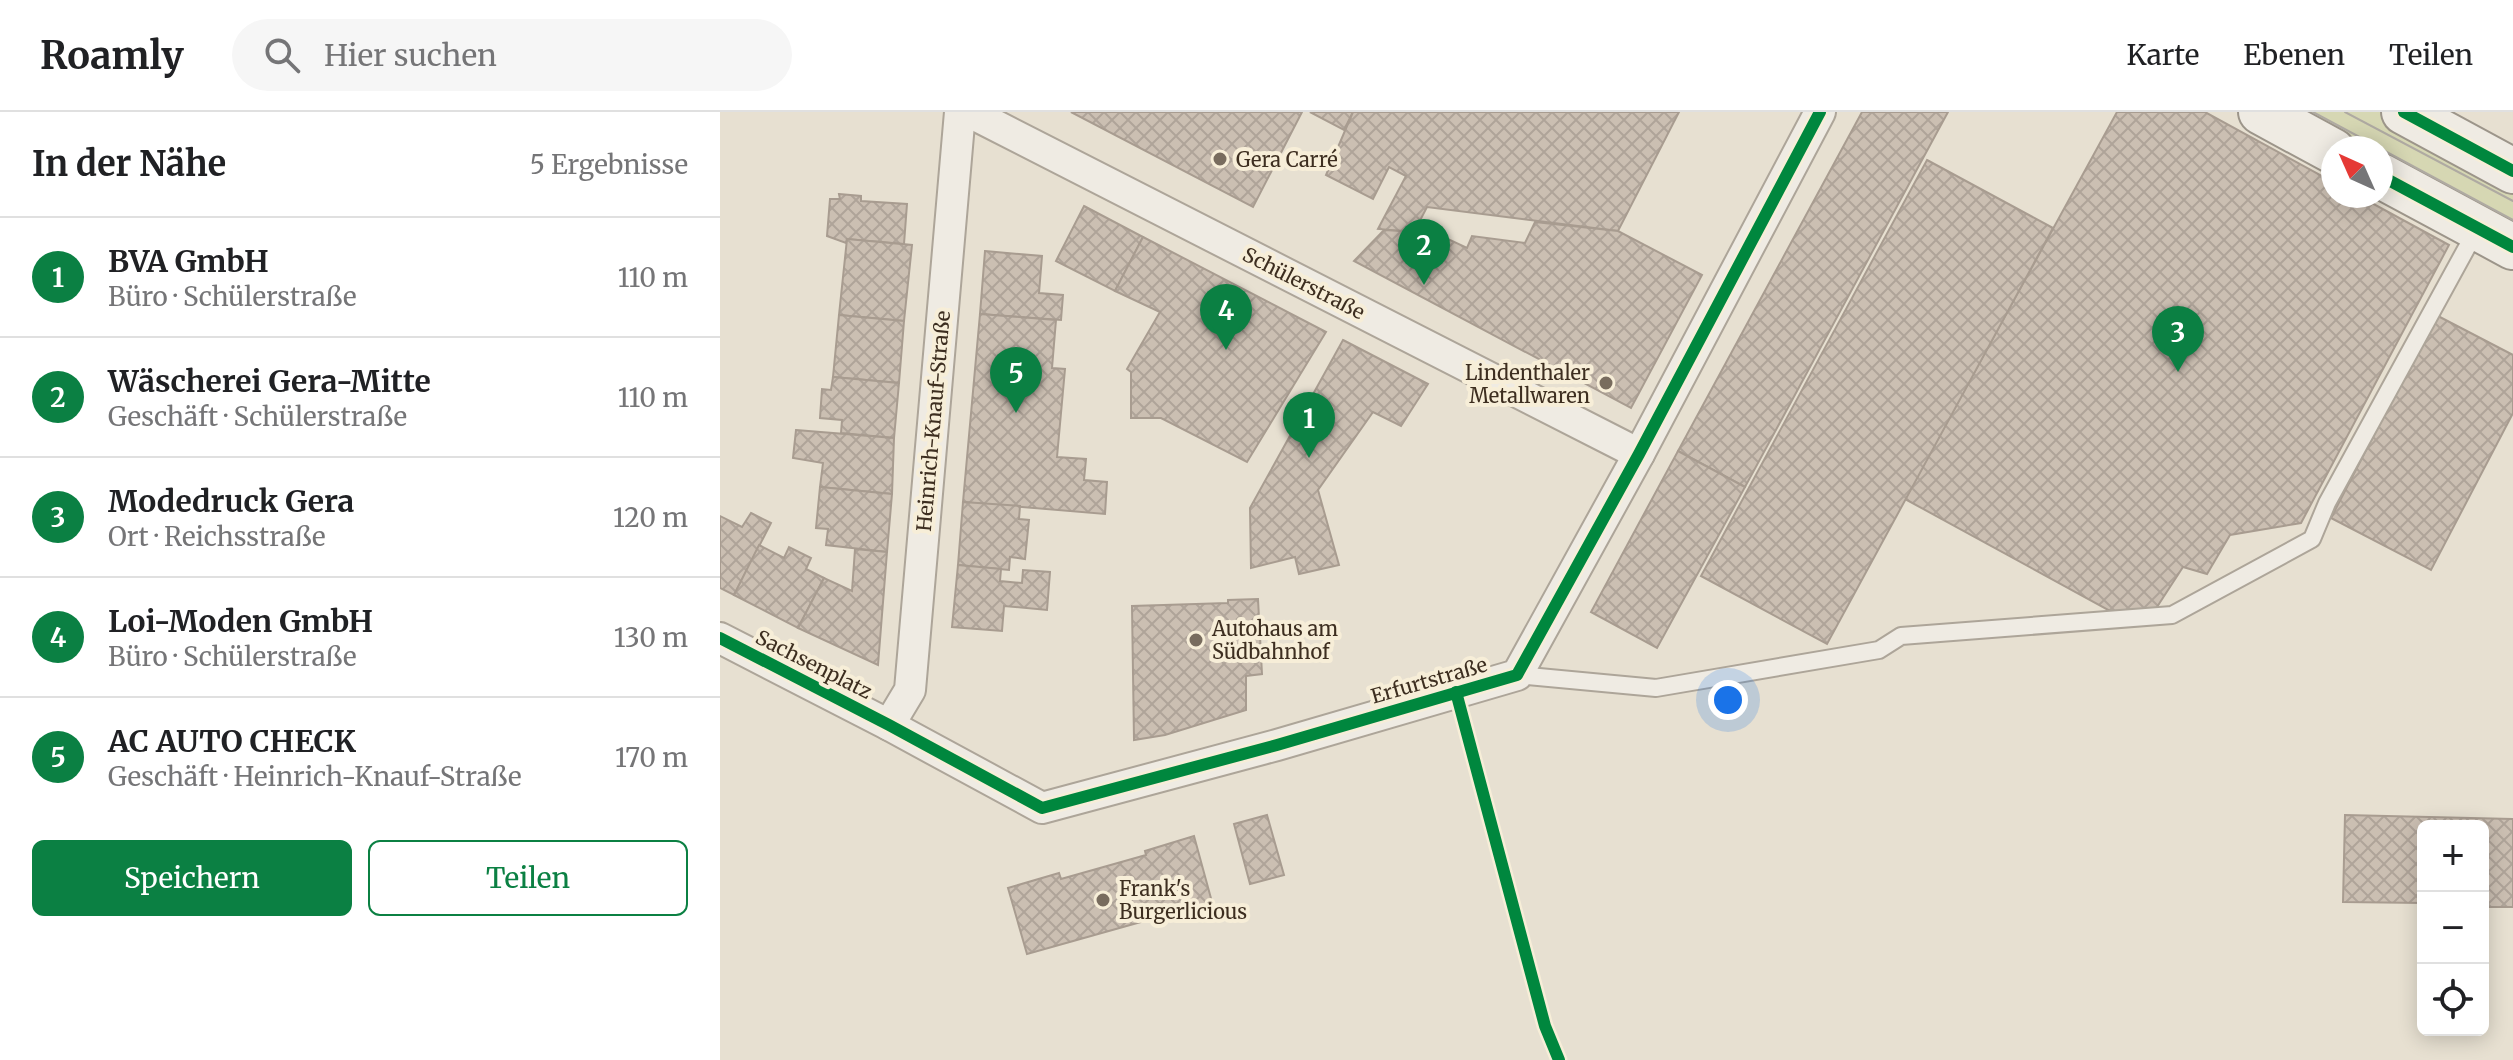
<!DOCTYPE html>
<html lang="de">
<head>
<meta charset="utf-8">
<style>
  :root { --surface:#fff; --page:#f6f6f6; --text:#202124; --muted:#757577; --line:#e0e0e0; --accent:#0b8043 }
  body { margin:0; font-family:Merriweather,serif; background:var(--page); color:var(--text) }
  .controls { position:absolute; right:24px; bottom:24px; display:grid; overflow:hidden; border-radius:12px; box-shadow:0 4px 20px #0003 }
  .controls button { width:72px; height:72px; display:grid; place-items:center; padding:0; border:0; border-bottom:2px solid var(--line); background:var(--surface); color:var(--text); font:40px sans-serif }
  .compass { position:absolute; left:1601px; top:24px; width:72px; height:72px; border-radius:50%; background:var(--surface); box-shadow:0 4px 20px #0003; rotate:315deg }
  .you { position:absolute; left:1008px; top:588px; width:28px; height:28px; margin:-20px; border:6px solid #fff; border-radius:50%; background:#1a73e8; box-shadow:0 0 0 12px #1a73e833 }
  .badge { display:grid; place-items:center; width:52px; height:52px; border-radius:50%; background:var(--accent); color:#fff; font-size:26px; font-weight:700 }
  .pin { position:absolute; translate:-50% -66px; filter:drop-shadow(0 2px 4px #0008) }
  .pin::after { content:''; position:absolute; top:42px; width:28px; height:24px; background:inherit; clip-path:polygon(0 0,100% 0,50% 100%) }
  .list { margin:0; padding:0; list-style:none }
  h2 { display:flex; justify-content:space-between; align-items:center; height:104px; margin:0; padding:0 32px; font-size:34px }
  h2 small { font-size:26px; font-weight:400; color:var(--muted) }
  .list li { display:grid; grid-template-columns:52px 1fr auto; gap:24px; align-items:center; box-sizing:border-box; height:120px; padding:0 32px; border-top:2px solid var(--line) }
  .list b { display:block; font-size:30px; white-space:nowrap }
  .list p { margin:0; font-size:26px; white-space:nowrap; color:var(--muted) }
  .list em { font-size:26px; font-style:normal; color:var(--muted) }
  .actions { display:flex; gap:16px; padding:24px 32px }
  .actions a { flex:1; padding:18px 0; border:2px solid var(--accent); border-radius:12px; text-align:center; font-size:28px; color:var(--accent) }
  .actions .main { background:var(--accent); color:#fff }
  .icon { flex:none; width:44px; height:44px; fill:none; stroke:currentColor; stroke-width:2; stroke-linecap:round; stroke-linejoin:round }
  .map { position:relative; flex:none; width:1793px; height:948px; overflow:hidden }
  header { display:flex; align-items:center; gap:48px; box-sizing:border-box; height:112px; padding:0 40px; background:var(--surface); border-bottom:2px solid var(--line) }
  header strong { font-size:38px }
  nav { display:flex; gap:44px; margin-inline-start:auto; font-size:28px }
  .search { width:560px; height:72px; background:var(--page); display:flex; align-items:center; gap:20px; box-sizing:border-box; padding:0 28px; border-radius:44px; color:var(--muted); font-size:30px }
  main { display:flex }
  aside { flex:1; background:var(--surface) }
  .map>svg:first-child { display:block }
  .grass { fill:#d6d7b3 }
  .building { fill:url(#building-cross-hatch); stroke:#a89c90; stroke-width:2 }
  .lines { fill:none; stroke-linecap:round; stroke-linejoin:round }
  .lane-casing { stroke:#ada599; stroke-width:20 }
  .street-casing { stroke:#ada599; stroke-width:34 }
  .secondary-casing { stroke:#9c958a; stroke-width:48 }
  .lane { stroke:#efebe3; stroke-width:16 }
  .street { stroke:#efebe3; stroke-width:30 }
  .secondary { stroke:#efebe3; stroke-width:44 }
  .tram { stroke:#afaaa2; stroke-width:2 }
  .cycleway-casing { stroke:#f7eed8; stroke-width:17 }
  .cycleway { stroke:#00873e; stroke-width:12 }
  .poi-dot { fill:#786c5e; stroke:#f7eed8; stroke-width:3 }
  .labels { text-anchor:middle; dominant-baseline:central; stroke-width:8; stroke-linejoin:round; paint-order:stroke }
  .poi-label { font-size:20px; fill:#3d2e20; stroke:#f7eed8; text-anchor:start }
  .street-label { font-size:20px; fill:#3d2e20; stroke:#f7eed8 }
</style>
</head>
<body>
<header>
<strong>Roamly</strong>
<div class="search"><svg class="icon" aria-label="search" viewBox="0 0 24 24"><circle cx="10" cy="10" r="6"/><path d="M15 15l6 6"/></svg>Hier suchen</div>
<nav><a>Karte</a><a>Ebenen</a><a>Teilen</a></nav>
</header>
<main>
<aside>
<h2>In der Nähe<small>5 Ergebnisse</small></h2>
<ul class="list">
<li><span class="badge">1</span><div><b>BVA GmbH</b><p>Büro · Schülerstraße</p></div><em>110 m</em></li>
<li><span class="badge">2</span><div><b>Wäscherei Gera-Mitte</b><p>Geschäft · Schülerstraße</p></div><em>110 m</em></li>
<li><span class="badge">3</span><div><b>Modedruck Gera</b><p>Ort · Reichsstraße</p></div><em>120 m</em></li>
<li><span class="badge">4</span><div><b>Loi-Moden GmbH</b><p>Büro · Schülerstraße</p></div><em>130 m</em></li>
<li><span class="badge">5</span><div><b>AC AUTO CHECK</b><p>Geschäft · Heinrich-Knauf-Straße</p></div><em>170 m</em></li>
</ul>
<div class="actions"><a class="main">Speichern</a><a>Teilen</a></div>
</aside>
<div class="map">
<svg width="1793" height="948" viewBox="0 0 1793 948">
  <defs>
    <pattern id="building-cross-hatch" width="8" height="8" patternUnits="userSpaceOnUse" patternTransform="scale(2)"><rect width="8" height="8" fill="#cbbfb2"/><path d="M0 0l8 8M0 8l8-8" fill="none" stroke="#afa499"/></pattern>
  </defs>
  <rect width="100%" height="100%" fill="#e7e0d1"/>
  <polygon class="grass" points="1561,0 1669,0 1793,66 1793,122 1661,52 1661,36 1630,36"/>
  <g class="building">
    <polygon points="351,0 582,0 533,95"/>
    <polygon points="590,0 633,0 624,18"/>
    <polygon points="633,0 959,0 898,119 707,95 694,120 658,117 686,64 669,55 653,87 606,63"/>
    <polygon points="1142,0 1228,0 1025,375 958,339"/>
    <polygon points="1397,0 1485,0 1613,70 1613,84 1639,84 1729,133 1581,411 1510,423 1487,462 1463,455 1435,498 1390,499 1185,387"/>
    <polygon points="1207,48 1333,116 1107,532 981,464"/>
    <polygon points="119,82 141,84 141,89 187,92 184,132 127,127 126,131 107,124 110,87 120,87"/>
    <polygon points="364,94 423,125 395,179 336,149"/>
    <polygon points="815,110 898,119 982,163 911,296 634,149 664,118 698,120 693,130 704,137 713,120 747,136 752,124 805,131"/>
    <polygon points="423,125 606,220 527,350 441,306 411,306 411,260 407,257 440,200 395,179"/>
    <polygon points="127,127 192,133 184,209 119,203"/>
    <polygon points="265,139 322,144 319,181 343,183 341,208 260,202"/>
    <polygon points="260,202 336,208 332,256 345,257 337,345 366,347 364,368 387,370 385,402 243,390"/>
    <polygon points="119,203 184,209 179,271 113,265"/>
    <polygon points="1716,203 1793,243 1793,301 1711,458 1611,406"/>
    <polygon points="623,228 708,272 681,314 653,300 598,378 619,453 579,462 575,445 531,456 530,396"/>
    <polygon points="113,265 179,271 174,326 121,321 122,308 100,306 102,277 111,278"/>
    <polygon points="76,318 174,326 172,382 100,375 103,351 73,346"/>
    <polygon points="958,339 1025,375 937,536 871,500"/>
    <polygon points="100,375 172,382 167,440 106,433 108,417 96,416"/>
    <polygon points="243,390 300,394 299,407 309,408 305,447 290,445 289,458 238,453"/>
    <polygon points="31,401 51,411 14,483 0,476 0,404 22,415"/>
    <polygon points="39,433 64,446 69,435 91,446 86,457 104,466 78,516 14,483"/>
    <polygon points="135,437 167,440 158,553 78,516 104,466 132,479"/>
    <polygon points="238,453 281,457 280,469 302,471 303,458 330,460 327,498 284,494 282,519 232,515"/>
    <polygon points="538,487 542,562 526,564 526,598 445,623 414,628 412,494 508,491 508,488"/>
    <polygon points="547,703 564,763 530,772 514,712"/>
    <polygon points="1625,703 1793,707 1793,795 1763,795 1763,714 1703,714 1703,791 1623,790"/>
    <polygon points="474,724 492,790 307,842 288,776 339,761 341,767 426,743 425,739"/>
  </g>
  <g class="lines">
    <g class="lane-casing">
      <polyline id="lane" points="797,563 936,576 1159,538 1181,524 1452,503 1592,427 1607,391 1757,117"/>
    </g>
    <g class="street-casing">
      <g id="street">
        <polyline points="249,0 919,342"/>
        <polyline points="0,526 169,613 322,696 557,633 797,563 919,342 1100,0"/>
        <polyline points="169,613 190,578 240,0"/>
      </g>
    </g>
    <g class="secondary-casing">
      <g id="secondary">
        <polyline points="1541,0 1613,39"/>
        <polyline points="1684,0 1793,59"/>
        <polyline points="1661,64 1793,135"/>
      </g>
    </g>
    <use href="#lane" class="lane"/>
    <use href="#street" class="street"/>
    <use href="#secondary" class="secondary"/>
    <g class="tram">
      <polyline points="1593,0 1660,36"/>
      <polyline points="1625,0 1793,89"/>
      <polyline points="1661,37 1793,108"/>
    </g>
    <g class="cycleway-casing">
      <g id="cycleway">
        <polyline points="1684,0 1793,59"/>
        <polyline points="1661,64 1793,135"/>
        <polyline points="0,526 169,613 322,696 557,633 797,563 919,342 1100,0"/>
        <polyline points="736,580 825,914 839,948"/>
      </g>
    </g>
    <use href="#cycleway" class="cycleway"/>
  </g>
  <g class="poi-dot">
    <circle cx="500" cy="47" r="8"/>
    <circle cx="886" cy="271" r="8"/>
    <circle cx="476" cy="528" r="8"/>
    <circle cx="383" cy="788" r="8"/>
  </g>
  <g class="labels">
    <g class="poi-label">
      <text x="516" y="47">Gera Carré</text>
      <text x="870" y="260" text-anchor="end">Lindenthaler<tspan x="870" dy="23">Metallwaren</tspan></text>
      <text x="492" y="516">Autohaus am<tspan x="492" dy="23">Südbahnhof</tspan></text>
      <text x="399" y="776">Frank's<tspan x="399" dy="23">Burgerlicious</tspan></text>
    </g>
    <g class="street-label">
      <text transform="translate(584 171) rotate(27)">Schülerstraße</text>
      <text transform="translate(213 309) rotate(-85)">Heinrich-Knauf-Straße</text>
      <text transform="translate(94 552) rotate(27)">Sachsenplatz</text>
      <text transform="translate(709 568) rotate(-16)">Erfurtstraße</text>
    </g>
  </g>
</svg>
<div class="controls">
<button>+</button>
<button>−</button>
<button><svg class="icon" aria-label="locate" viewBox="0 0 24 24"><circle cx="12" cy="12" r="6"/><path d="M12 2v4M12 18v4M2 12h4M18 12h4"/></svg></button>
</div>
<svg class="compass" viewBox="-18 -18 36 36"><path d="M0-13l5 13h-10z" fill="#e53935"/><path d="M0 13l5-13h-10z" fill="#757577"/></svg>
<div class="you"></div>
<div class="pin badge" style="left:589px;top:346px">1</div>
<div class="pin badge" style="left:704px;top:173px">2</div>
<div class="pin badge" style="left:1458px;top:260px">3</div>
<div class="pin badge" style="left:506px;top:238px">4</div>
<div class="pin badge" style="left:296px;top:301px">5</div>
</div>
</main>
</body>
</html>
